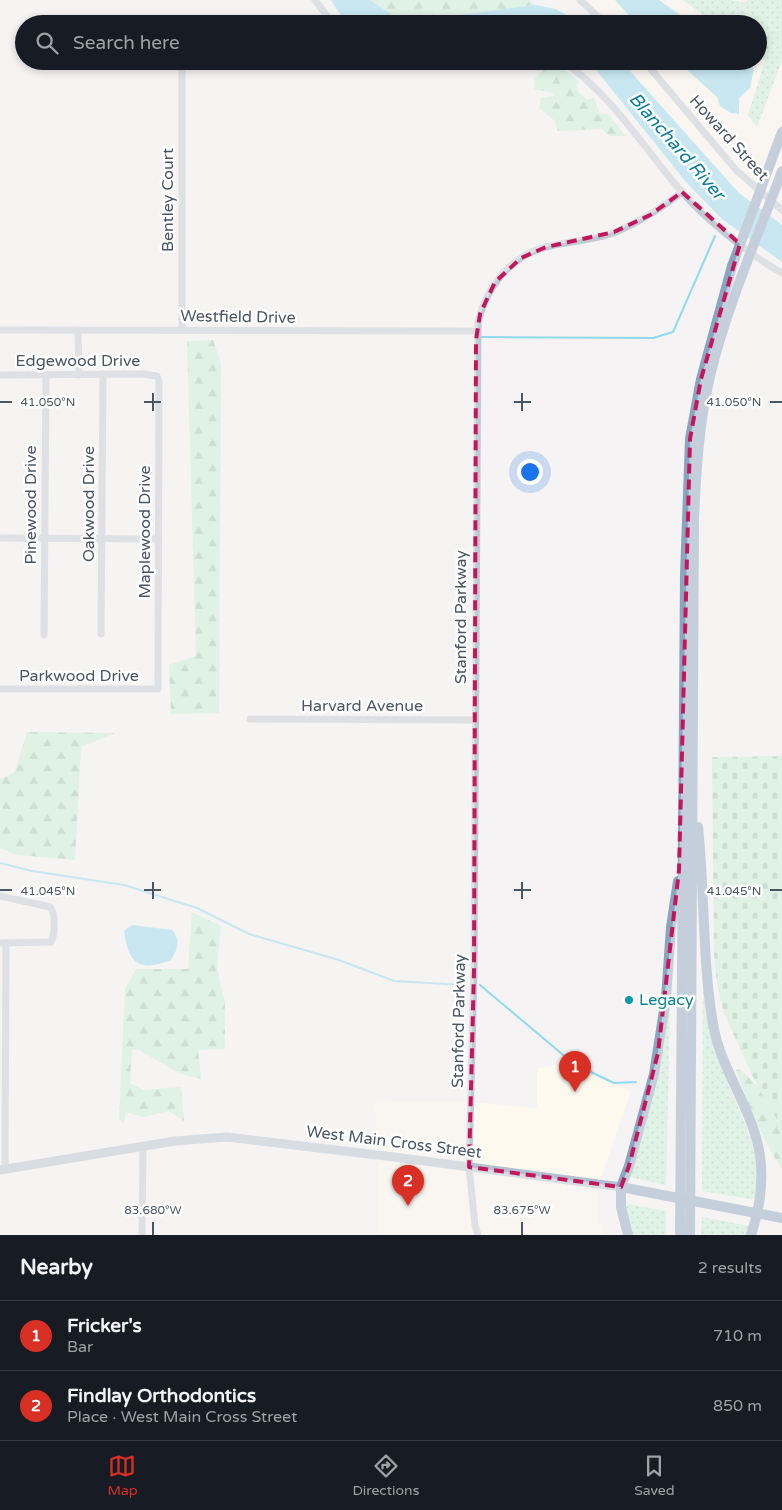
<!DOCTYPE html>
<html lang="en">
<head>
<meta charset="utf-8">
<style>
  :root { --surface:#171b24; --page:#242831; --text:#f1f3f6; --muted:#9ea1a6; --line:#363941; --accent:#d93025 }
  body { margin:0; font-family:"Varela Round",sans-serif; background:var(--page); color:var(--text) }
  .you { position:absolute; left:529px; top:471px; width:18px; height:18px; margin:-12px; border:4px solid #fff; border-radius:50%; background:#1a73e8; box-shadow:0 0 0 8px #1a73e833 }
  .badge { display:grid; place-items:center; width:32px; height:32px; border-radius:50%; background:var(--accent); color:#fff; font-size:16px; font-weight:700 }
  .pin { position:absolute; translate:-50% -41px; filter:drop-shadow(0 1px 2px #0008) }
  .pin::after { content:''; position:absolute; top:26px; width:18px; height:15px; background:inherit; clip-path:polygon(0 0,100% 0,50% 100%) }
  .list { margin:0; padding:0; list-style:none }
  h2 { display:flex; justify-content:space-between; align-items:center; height:65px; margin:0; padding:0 20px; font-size:21px }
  h2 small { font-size:16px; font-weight:400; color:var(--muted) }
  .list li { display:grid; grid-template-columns:32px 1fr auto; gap:15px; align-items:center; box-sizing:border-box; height:70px; padding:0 20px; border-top:1px solid var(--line) }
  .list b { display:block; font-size:19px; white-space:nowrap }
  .list p { margin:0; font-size:16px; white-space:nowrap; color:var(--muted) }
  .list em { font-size:16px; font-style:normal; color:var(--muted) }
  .icon { flex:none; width:28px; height:28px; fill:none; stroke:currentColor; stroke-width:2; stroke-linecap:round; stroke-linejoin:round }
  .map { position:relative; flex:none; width:782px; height:1235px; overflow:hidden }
  .search { position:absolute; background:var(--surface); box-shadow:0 2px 8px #0003; left:15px; right:15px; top:15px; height:55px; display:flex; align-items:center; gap:12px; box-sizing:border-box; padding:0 18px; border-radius:28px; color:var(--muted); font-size:19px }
  .sheet { height:205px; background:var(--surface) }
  nav { display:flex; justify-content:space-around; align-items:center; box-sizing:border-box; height:70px; border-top:1px solid var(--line); background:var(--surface); font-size:14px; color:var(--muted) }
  nav a { display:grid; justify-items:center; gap:2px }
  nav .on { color:var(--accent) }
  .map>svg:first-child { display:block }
  .commercial { fill:#fdf9ef }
  .grass { fill:url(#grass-dots) }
  .forest { fill:url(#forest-firs) }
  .cemetery { fill:url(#cemetery-stones) }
  .water { fill:#90daee }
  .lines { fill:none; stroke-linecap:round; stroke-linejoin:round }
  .stream { stroke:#90daee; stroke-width:2 }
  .minor { stroke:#c1cad2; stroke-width:7 }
  .major { stroke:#b3c2d1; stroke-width:9 }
  .highway { stroke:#8ba5c1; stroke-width:10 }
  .marked { fill:none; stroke:#c2185b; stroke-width:4; stroke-dasharray:10 6; stroke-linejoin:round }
  .ticks { fill:none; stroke:#4a5661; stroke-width:2 }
  .culture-dot { fill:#0f9aa8; stroke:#fff; stroke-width:2 }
  .labels { text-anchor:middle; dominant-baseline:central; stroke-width:5; stroke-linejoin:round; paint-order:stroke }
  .street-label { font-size:16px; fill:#4a5661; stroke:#fff }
  .culture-label { font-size:16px; fill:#0d838f; stroke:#fff; text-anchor:start }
  .water-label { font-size:18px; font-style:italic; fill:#0c7c9b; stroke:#fff }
  .ticks-label { font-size:12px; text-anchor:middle; fill:#4a5661; stroke:#fff; stroke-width:5; stroke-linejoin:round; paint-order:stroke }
</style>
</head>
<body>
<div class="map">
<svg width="782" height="1235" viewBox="0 0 782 1235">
  <defs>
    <pattern id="grass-dots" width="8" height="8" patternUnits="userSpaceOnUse" patternTransform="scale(1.25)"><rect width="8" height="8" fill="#c3f1d5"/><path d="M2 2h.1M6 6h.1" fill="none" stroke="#a0c6b0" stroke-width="1.8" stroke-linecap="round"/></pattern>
    <pattern id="forest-firs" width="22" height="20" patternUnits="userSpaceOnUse" patternTransform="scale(1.25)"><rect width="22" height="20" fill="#c3f1d5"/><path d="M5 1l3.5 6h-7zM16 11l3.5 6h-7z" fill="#a0c6b0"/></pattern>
    <pattern id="cemetery-stones" width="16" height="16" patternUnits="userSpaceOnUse" patternTransform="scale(1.25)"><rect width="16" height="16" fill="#c3f1d5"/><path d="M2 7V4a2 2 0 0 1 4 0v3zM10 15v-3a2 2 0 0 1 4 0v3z" fill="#a0c6b0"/></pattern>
  </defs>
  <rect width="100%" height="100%" fill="#f5f3f3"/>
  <g class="commercial">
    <polygon points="580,0 782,0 782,171 762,223 603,61 758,61 758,24 600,24 602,21"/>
    <polygon points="564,1064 631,1091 599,1184 598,1218 604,1235 378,1235 379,1153 374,1101 472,1102 537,1108 537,1068"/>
  </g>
  <g class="grass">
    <polygon points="683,0 732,0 745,3 747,0 782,0 782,61 757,127 748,115 765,61 758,56 758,24 715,24"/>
    <path d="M703,983c5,26 9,53 17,79 16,49 43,80 35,135l-4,2 -49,-8z"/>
    <polygon points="670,1001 666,1185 629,1177"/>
    <polygon points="628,1204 666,1211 666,1235 632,1235 626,1207"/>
    <polygon points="702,1217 750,1226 747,1235 701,1235"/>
  </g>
  <g class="forest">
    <polygon points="370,0 530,0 535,5 403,22"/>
    <polygon points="550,63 558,66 579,81 576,85 579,93 588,100 594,98 600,114 608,114 626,136 610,136 602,129 558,131 555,121 539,108 541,98 554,96 554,93 534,89 535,78"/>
    <polygon points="213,340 221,364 219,713 171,714 169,665 196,656 187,341"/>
    <polygon points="27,732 115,733 81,747 75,860 17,855 0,848 0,779 15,772"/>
    <polygon points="192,912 221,926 217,969 225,1002 225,1049 198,1050 201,1079 181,1074 139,1050 132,1050 130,1083 144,1090 181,1087 184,1121 169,1111 143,1117 126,1112 124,1123 119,1119 125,989 136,969 188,969"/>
    <path d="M740,1069l19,19 23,40v40c-22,-29 -33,-64 -46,-98z"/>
  </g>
  <polygon class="cemetery" points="782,756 782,1128 755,1081 723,1011 717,984 714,955 712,757"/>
  <g class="water">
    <polygon points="331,0 370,0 403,22 535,5 556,9 582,24 355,24 340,14"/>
    <polygon points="615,0 659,0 693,24 637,24"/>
    <polygon points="589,61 621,61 739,193 782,225 782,262 722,219 686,182"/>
    <polygon points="677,61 745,61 754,68 750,88 739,98 739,114 731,113 720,106 717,97"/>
    <path d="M132,925l40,5c9,11 6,18 -1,30 -32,12 -42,5 -47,-29z"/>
  </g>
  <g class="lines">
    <g class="stream">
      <polyline points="482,337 653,338 673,332 715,236"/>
      <polyline points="0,863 32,871 124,885 197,908 249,934 339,960 394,981 463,985"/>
      <polyline points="480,985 574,1064 614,1083 636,1082"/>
    </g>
    <g class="minor">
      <polyline points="315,0 333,24"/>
      <polyline points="580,0 606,24"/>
      <path d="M562,61c48,31 83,89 120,131 23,27 69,64 100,81"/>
      <polyline points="644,61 736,170 782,210"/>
      <polyline points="182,69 182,330"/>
      <polyline points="0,330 477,331"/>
      <polyline points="78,330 79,375"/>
      <polyline points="0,375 143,374 157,376 159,382 158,689 0,689"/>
      <polyline points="0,538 159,539"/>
      <polyline points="101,634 103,374"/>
      <polyline points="44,635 46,375"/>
      <polyline points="250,719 475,720"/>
      <path d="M0,896l50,11c6,7 5,27 1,35l-51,1"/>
      <polyline points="5,1169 6,943"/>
      <polyline points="142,1235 143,1146"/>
      <path d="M478,1235l-3,-10 -6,-58 5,-197 4,-648c8,-34 32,-66 68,-75 22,-6 45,-6 67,-14 25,-10 47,-24 69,-41"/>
    </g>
    <polyline class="major" points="0,1170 175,1141 227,1137 394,1157 621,1187"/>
    <g class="highway">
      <path d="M698,827c7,65 4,132 15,197 7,42 34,77 44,117 8,31 4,64 -6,94"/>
      <polyline points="621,1187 782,1218"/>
      <polyline points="628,1235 621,1207 621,1187 629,1166 654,1074 666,998 671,927 678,881"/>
      <polyline points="680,1235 685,575 690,439 701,379 732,266 782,132"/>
      <path d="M690,1235l4,-715c2,-49 5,-97 16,-144 17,-70 47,-138 72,-205"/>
    </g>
  </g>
  <path d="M0 0H782V1235H0ZM682,192l58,52 -39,135 -11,60 -11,431 -21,183 -29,113 -8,21 -152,-20 5,-197 2,-630 4,-26 15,-32 26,-24 25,-11 68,-15 36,-17z" fill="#f5f3f3" fill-opacity=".55" fill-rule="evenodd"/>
  <path class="marked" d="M682,192l58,52 -39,135 -11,60 -11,431 -21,183 -29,113 -8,21 -152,-20 5,-197 2,-630 4,-26 15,-32 26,-24 25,-11 68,-15 36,-17z"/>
  <path class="ticks" d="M153,393v18M522,393v18M0,402h12M144,402h17M514,402h17M770,402h12M153,882v17M522,882v17M0,890h12M144,890h17M514,890h17M770,890h12M153,1222v13M522,1222v13"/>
  <circle class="culture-dot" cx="629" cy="1000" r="5"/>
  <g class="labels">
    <g class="street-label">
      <text transform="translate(729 138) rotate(48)">Howard Street</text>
      <text transform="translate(168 200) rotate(-90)">Bentley Court</text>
      <text transform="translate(238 317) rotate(1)">Westfield Drive</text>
      <text x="78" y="361">Edgewood Drive</text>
      <text transform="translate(89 504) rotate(-90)">Oakwood Drive</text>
      <text transform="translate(31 505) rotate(-90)">Pinewood Drive</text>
      <text transform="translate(145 532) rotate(-90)">Maplewood Drive</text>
      <text transform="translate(461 617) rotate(-90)">Stanford Parkway</text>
      <text x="79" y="676">Parkwood Drive</text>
      <text x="362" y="706">Harvard Avenue</text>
      <text transform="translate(459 1021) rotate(-89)">Stanford Parkway</text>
      <text transform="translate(394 1142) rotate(7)">West Main Cross Street</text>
    </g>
    <g class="culture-label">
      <text x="639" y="1000">Legacy</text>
    </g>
    <g class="water-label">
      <text transform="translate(677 146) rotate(49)">Blanchard River</text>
    </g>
  </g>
  <g class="ticks-label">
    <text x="48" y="406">41.050°N</text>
    <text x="734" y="406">41.050°N</text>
    <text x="48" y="895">41.045°N</text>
    <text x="734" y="895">41.045°N</text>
    <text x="153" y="1214">83.680°W</text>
    <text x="522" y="1214">83.675°W</text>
  </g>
</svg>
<div class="you"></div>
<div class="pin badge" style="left:575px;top:1092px">1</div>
<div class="pin badge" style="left:408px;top:1206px">2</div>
<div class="search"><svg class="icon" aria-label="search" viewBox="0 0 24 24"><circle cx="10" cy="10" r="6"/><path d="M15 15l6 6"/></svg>Search here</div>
</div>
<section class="sheet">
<h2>Nearby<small>2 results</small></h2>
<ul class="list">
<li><span class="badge">1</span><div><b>Fricker's</b><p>Bar</p></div><em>710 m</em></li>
<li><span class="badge">2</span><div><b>Findlay Orthodontics</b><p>Place · West Main Cross Street</p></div><em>850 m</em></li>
</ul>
</section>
<nav>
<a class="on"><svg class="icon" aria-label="map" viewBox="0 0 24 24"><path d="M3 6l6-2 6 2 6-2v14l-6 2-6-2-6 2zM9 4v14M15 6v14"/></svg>Map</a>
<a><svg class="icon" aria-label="directions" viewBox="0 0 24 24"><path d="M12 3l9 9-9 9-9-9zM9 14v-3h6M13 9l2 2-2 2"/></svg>Directions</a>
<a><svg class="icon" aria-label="saved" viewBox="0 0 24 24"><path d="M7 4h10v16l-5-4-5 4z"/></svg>Saved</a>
</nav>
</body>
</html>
